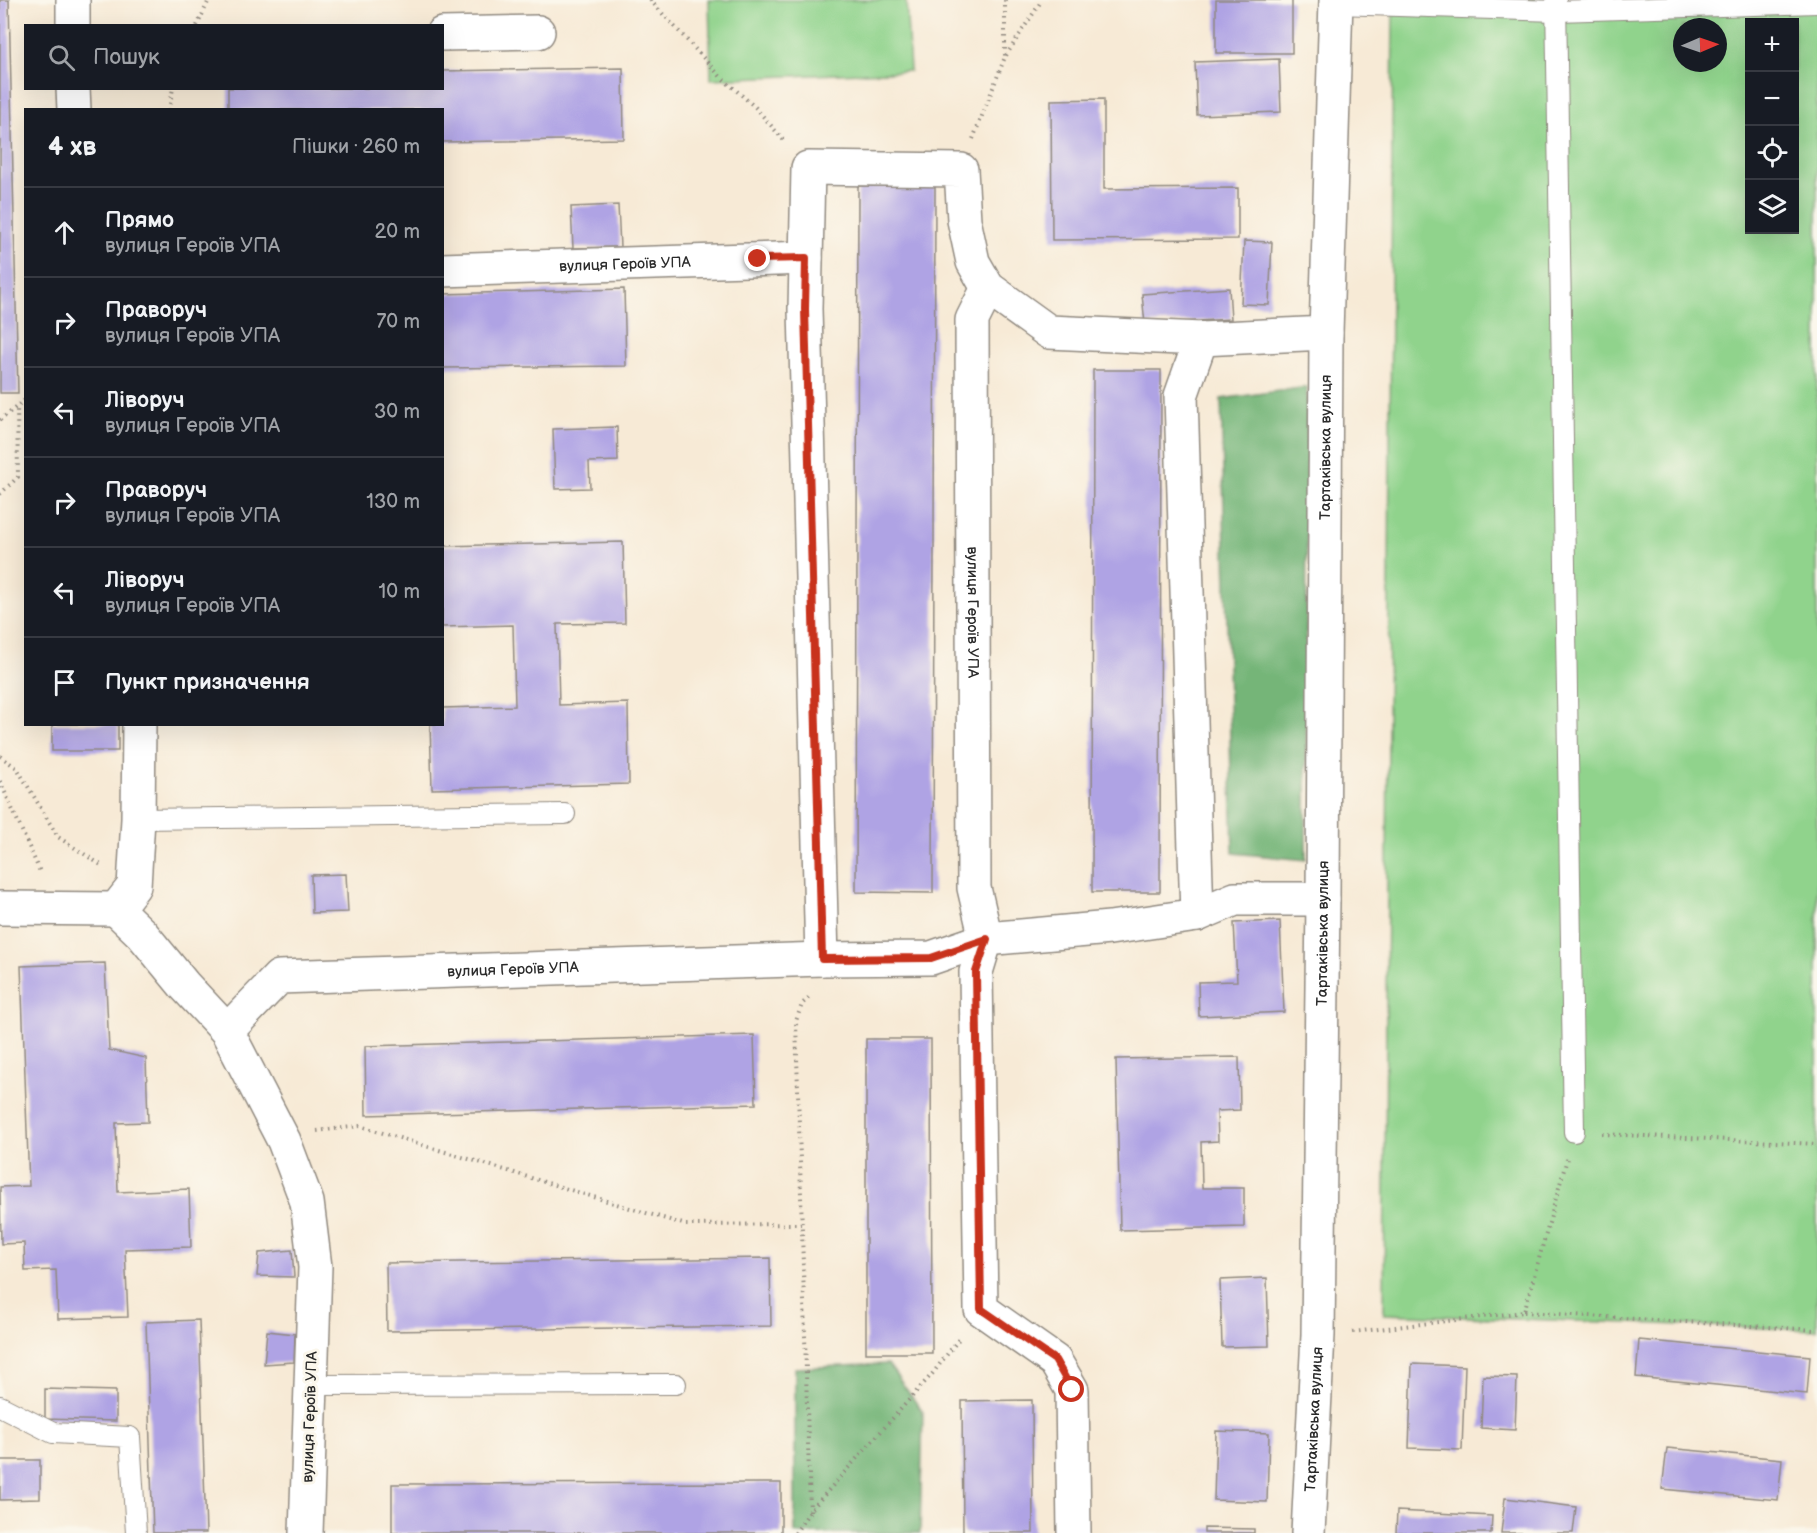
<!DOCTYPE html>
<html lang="uk">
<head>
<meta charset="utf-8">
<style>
  :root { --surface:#171b24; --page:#20242c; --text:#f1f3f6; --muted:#9ea1a6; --line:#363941 }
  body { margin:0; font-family:"Balsamiq Sans",sans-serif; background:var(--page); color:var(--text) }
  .controls { position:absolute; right:18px; top:18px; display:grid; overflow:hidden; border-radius:0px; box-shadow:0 6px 24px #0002 }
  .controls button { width:54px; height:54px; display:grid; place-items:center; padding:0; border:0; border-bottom:2px solid var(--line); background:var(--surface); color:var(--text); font:30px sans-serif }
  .compass { position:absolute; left:1673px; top:18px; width:54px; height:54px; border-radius:50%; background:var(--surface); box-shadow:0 6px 24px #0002; rotate:88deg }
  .stop { position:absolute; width:18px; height:18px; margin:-14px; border:4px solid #c8321e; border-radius:50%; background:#fff }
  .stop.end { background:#c8321e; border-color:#fff; box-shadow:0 2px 6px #0008 }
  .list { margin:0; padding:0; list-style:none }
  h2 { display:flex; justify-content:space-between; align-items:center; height:78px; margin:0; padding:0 24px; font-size:26px }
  h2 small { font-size:20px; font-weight:400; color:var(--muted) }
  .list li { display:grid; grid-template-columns:39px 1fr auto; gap:18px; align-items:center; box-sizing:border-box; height:90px; padding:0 24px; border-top:2px solid var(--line) }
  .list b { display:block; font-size:22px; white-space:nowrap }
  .list p { margin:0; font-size:20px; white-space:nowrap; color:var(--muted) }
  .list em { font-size:20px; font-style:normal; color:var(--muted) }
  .icon { flex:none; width:33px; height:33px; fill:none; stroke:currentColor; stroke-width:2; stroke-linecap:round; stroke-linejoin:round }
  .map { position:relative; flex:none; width:1817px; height:1533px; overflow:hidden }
  .search { position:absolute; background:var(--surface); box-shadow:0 6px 24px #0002; left:24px; top:24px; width:420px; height:66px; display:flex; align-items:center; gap:15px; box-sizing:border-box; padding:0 21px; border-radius:0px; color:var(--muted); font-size:22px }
  .panel { position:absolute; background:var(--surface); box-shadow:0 6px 24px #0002; left:24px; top:108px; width:420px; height:618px; border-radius:0px }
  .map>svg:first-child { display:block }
  .green { fill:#90d38c; stroke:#5e7f5c; stroke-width:1.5; fill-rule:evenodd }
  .forest { fill:#74b578; stroke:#507052; stroke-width:1.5 }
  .building { fill:#afa3e4 }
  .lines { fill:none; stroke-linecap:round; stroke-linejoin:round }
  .lane-casing { stroke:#918a80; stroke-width:22 }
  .street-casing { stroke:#918a80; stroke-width:36 }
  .secondary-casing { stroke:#918a80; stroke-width:36 }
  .path { stroke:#918a80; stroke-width:4; stroke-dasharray:1.5 4.5; stroke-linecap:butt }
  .lane { stroke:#fff; stroke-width:20 }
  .street { stroke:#fff; stroke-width:33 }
  .secondary { stroke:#fff; stroke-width:33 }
  .route { stroke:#c8321e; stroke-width:8 }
  .labels { text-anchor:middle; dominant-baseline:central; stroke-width:6; stroke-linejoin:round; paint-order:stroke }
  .street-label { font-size:15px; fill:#2b2b2b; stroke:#fbf7ec }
</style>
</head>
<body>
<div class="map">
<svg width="1817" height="1533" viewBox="0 0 1817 1533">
  <rect width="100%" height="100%" fill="#fbf7ec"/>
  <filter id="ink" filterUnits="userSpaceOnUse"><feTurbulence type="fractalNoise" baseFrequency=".0167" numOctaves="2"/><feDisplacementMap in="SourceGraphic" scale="12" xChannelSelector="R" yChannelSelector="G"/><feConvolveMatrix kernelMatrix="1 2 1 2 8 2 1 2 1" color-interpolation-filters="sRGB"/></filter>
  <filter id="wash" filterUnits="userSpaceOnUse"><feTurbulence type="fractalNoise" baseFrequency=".008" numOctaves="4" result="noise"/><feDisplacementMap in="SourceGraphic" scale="24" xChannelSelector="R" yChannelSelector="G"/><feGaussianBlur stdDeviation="1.35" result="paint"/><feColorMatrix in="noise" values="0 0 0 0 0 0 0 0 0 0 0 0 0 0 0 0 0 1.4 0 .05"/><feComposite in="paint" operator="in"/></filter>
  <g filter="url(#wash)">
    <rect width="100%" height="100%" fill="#f7ead6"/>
    <g class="green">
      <polygon points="709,0 906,0 910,71 711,79"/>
      <path d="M1393,0h424v1330l-433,-16zM1750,22h44v208h-44zM1682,27h36v36h-36z"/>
    </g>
    <g class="forest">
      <polygon points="1307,387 1306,860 1233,853 1221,399"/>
      <polygon points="888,1364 923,1412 920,1533 795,1533 795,1368"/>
    </g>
    <g id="blocks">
      <g class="building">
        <polygon points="0,0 9,0 18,393 0,393"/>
        <rect x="1216" y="0" width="76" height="53"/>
        <polygon points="1279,59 1281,112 1197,115 1195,62"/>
        <polygon points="623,68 624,139 442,142 442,110 228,110 228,88 442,88 442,71"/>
        <polygon points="1104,99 1104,189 1238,188 1238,239 1052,240 1051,100"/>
        <polygon points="858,186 935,186 933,893 856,892"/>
        <polygon points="618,205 620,247 573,248 571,207"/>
        <polygon points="1244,241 1272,242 1269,305 1241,304"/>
        <polygon points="1229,288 1231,319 1145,324 1142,294"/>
        <polygon points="624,289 626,366 442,368 442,294"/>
        <polygon points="1093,370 1161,370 1160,892 1092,892"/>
        <polygon points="617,427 618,461 589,462 590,488 555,489 553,429"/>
        <polygon points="623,542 625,623 557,624 559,705 628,703 629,784 432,789 430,724 442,724 442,708 515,706 513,625 442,627 442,546"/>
        <rect x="52" y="724" width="66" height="27"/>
        <polygon points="346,874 348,912 312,913 311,875"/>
        <polygon points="1280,921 1284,1012 1199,1016 1198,982 1237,981 1234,923"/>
        <polygon points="105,963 109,1050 146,1058 148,1122 116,1123 118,1192 189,1189 191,1247 125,1249 128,1317 58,1319 56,1270 25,1271 24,1243 1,1244 0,1187 29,1186 21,966"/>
        <polygon points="754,1035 756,1104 366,1115 365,1046"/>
        <polygon points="866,1039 931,1039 932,1353 866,1353"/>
        <polygon points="1239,1057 1240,1110 1217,1111 1218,1141 1201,1142 1202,1188 1244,1188 1244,1227 1120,1230 1116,1059"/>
        <polygon points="292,1250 294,1277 257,1276 259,1253"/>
        <polygon points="770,1258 771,1326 387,1331 386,1263"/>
        <polygon points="1267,1278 1269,1346 1222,1347 1220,1280"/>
        <polygon points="199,1320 206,1533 153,1533 146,1322"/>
        <polygon points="267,1331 295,1334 294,1362 264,1364"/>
        <polygon points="1639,1340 1810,1356 1807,1394 1636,1377"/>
        <polygon points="1412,1364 1465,1366 1462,1450 1409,1448"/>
        <polygon points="1483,1376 1517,1377 1515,1430 1481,1428"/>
        <polygon points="45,1389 116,1391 116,1421 45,1419"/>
        <polygon points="1032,1400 1033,1533 963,1533 962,1401"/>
        <polygon points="1216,1431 1269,1433 1267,1502 1214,1500"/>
        <polygon points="1667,1448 1782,1459 1778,1500 1662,1489"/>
        <polygon points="0,1460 40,1460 40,1499 0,1500"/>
        <polygon points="781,1483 781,1533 392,1533 392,1484"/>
        <polygon points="1505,1498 1576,1507 1573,1533 1501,1533"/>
        <polygon points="1397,1511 1492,1516 1491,1533 1396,1533"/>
        <polygon points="1204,1528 1254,1529 1254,1533 1204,1533"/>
      </g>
    </g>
  </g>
  <g filter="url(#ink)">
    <use href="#blocks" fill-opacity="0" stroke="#918a80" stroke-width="1.5"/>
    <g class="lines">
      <g class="lane-casing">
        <g id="lane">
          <polyline points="1556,0 1574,1132"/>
          <polyline points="1336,4 1557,11 1817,3"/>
          <polyline points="138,819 565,814"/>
          <polyline points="311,1385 676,1384"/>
          <polyline points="0,1406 53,1433 130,1437 136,1533"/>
        </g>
      </g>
      <g class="street-casing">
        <g id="street">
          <polyline points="73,26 73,0"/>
          <polyline points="442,34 538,32"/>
          <polyline points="73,88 74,110"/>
          <path id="s1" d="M442,270l364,-12"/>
          <path id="s2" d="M988,288l-16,32 2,568 12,51 -10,33 5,337 74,52 17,29 2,143"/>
          <polyline points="139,724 138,819 134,886 116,909 142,934 184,985 227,1031 284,1141 307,1202 315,1267 306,1533"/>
          <polyline points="0,908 116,909"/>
          <polyline points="1197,915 1181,396 1201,339 1326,333"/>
          <polyline points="822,959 805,309 808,168 961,170 964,220 973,262 988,288 1049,332 1201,339"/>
          <path id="s3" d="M227,1031l52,-54 543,-18 109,-1 55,-19 124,-11 87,-13 38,-16h88"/>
        </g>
      </g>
      <g class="secondary-casing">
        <g id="secondary">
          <path id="s4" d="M1308,1533l10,-198 5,-436 3,-566 10,-333"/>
        </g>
      </g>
      <g class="path">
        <polyline points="650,0 721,77 756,108 786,143"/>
        <polyline points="1005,0 1005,56"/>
        <polyline points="197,26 209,0"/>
        <polyline points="169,110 173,88"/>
        <polyline points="973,139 1005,57 1042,0"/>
        <polyline points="0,420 26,399"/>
        <polyline points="0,494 18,477 17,405"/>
        <polyline points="0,756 17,768 58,837 101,865"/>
        <polyline points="0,781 41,874"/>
        <polyline points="317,1131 360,1126 686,1225 801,1224"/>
        <polyline points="1602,1134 1817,1144"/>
        <polyline points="1524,1312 1817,1330"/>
        <polyline points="1353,1332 1524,1312 1567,1159"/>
        <polyline points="810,1511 796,1021 802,1004 812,995"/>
        <polyline points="795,1533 810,1511 933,1373 961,1336"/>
      </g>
      <use href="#lane" class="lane"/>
      <use href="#street" class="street"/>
      <use href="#secondary" class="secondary"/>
    </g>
  </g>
  <g class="lines" filter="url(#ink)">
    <polyline class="route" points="758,259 806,258 805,309 822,959 931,958 987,939 976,972 981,1309 1055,1360 1072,1390"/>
  </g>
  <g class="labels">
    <g class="street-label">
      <text stroke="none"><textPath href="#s1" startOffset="183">вулиця Героїв УПА</textPath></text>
      <text stroke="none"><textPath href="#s4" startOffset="1086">Тартаківська вулиця</textPath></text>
      <text stroke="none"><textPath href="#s2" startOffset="328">вулиця Героїв УПА</textPath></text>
      <text stroke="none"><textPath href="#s4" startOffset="600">Тартаківська вулиця</textPath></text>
      <text stroke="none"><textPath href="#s3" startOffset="309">вулиця Героїв УПА</textPath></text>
      <text transform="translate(310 1417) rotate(-88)">вулиця Героїв УПА</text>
      <text stroke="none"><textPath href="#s4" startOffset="114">Тартаківська вулиця</textPath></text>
    </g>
  </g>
</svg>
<div class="controls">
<button>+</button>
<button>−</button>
<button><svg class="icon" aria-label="locate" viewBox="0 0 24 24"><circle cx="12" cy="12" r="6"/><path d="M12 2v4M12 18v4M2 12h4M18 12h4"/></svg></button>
<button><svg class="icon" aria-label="layers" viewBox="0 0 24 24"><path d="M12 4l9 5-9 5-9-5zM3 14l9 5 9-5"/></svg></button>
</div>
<svg class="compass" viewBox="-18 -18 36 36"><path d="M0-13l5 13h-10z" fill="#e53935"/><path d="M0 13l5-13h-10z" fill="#9ea1a6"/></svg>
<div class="stop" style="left:1072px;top:1390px"></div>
<div class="stop end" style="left:758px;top:259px"></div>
<div class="search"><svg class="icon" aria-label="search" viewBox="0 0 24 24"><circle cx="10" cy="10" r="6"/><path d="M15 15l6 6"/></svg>Пошук</div>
<section class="panel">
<h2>4 хв<small>Пішки · 260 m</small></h2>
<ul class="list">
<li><svg class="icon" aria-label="ahead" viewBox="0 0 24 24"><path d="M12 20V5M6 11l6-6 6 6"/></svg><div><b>Прямо</b><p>вулиця Героїв УПА</p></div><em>20 m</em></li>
<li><svg class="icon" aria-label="right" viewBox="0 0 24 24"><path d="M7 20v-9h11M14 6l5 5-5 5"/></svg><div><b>Праворуч</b><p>вулиця Героїв УПА</p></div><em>70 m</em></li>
<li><svg class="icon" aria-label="left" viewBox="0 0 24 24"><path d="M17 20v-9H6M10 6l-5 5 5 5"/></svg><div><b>Ліворуч</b><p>вулиця Героїв УПА</p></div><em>30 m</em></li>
<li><svg class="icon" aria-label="right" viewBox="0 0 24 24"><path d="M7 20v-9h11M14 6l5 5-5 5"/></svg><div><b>Праворуч</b><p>вулиця Героїв УПА</p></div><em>130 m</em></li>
<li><svg class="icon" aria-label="left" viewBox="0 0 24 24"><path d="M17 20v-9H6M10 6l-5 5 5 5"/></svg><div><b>Ліворуч</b><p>вулиця Героїв УПА</p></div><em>10 m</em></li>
<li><svg class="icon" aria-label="arrive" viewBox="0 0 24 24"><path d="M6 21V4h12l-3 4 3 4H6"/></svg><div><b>Пункт призначення</b></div></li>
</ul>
</section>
</div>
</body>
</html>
